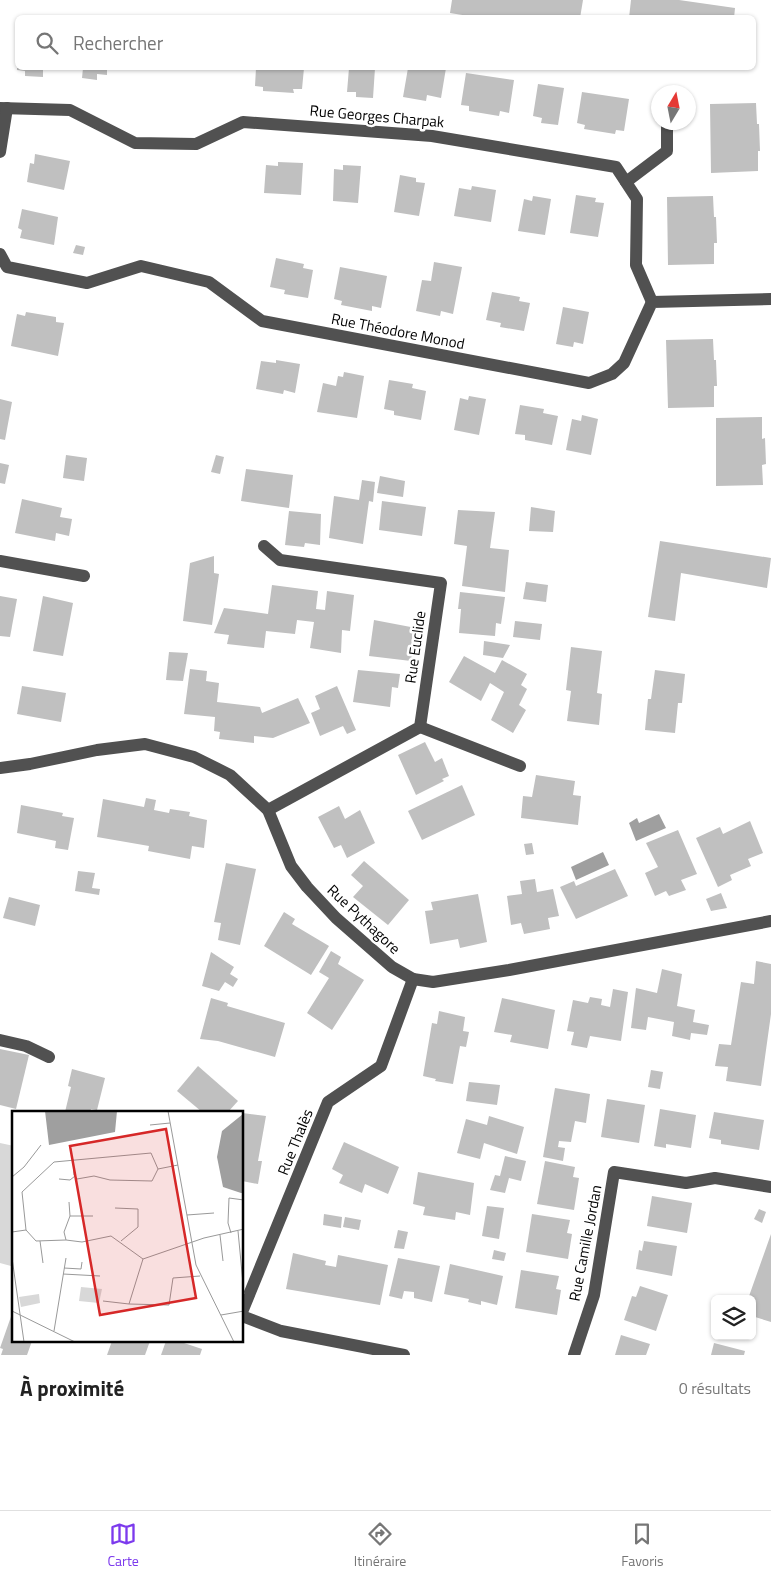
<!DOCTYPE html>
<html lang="fr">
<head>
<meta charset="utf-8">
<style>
  :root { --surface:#fff; --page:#f2f2f2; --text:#222; --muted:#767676; --line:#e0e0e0; --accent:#7c3aed }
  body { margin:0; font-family:"Titillium Web",sans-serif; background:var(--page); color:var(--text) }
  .controls { position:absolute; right:15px; bottom:15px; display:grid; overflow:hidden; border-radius:8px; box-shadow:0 1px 4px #0004 }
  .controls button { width:45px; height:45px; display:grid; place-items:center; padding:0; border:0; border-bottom:1px solid var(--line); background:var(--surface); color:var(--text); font:25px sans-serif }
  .compass { position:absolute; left:651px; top:85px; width:45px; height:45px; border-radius:50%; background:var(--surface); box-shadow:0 1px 4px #0004; rotate:10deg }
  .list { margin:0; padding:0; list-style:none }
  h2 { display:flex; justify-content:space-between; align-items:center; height:65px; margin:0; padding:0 20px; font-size:21px }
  h2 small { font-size:16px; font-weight:400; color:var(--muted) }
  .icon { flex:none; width:28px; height:28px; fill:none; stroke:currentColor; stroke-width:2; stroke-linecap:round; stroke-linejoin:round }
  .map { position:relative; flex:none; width:771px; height:1355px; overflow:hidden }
  .search { position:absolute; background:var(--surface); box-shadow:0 1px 4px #0004; left:15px; right:15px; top:15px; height:55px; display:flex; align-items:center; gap:12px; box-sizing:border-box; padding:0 18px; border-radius:8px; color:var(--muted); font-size:19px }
  .sheet { height:155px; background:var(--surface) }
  nav { display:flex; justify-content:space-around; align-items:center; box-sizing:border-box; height:70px; border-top:1px solid var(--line); background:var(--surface); font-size:14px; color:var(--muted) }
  nav a { display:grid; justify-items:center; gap:2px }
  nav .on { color:var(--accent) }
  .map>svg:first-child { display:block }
  .green { fill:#d8d8d8 }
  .water { fill:#9f9f9f }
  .building { fill:#c0c0c0 }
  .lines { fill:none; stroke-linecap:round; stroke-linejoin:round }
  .minor { stroke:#515151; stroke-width:12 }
  .labels { text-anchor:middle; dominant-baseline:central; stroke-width:5; stroke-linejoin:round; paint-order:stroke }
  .street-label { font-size:15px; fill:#000; stroke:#fff }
  .inset-road { fill:none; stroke:#999; stroke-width:1 }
  .view { fill:#d62828; fill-opacity:0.15; stroke:#d62828; stroke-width:2.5 }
  .inset-edge { fill:none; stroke:#000; stroke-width:2.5 }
</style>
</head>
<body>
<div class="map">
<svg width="771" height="1355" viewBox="0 0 771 1355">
  <rect width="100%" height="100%" fill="#fff"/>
  <polygon class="green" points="0,1143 14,1146 14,1259 11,1266 0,1263"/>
  <g class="water">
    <polygon points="659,814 666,828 636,841 629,823 637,818 639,823"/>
    <polygon points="603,852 609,865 576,880 571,867"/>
  </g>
  <g class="building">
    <polygon points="452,0 583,0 580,18 481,18 450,13"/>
    <polygon points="631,0 679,0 735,8 734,18 629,18"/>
    <polygon points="17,68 43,68 43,77 25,76 25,71 17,70"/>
    <polygon points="83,68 107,68 107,75 97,74 97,80 82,78"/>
    <polygon points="256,68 304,68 302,89 293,89 294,93 263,91 263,87 255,86"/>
    <polygon points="349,68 375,68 373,98 356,97 356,92 347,92"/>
    <polygon points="408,68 446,68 441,98 427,95 426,101 403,97"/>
    <polygon points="466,73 514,80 509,113 500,111 499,116 469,111 469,106 461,105"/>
    <polygon points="538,84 564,88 558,125 541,123 542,118 533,116"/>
    <polygon points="582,92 629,99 624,131 616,130 615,134 584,129 585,125 577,123"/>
    <polygon points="756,103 757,124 759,124 760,151 758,151 758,171 711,173 710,104"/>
    <polygon points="35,154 70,161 64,190 27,182 30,163 34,164"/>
    <polygon points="278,162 303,163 301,195 264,193 266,165 278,166"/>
    <polygon points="343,165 361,166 358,203 333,201 334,169 343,170"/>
    <polygon points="400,175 416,178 416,182 425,183 419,216 394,212"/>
    <polygon points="472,186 496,190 491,222 454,216 459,188 471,190"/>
    <polygon points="576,195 596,198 595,202 604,203 598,237 570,233"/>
    <polygon points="533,196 551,199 545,235 518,231 524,199 532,201"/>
    <polygon points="713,196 714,217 716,217 717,243 714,243 714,264 668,265 667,197"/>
    <polygon points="22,209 58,217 54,245 20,238 22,230 18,228"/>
    <polygon points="76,245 85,247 83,255 73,253"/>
    <polygon points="276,258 304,264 303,268 313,270 308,298 284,294 285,290 270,287"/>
    <polygon points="434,262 462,267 453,314 441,311 440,316 416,311 422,280 431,281"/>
    <polygon points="340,267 387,276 381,308 372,306 372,311 341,305 342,301 334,299"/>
    <polygon points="492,292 520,297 519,301 530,303 524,331 500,327 501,323 486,320"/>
    <polygon points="563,307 589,312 583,344 574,342 573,347 556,344"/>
    <polygon points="26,312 56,317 56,322 64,323 58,356 11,346 17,314 25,316"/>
    <polygon points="713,339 714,360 716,360 717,386 714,386 714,407 668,408 666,340"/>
    <polygon points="276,360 300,364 295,393 284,390 283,394 256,389 261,361 276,363"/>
    <polygon points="344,372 364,376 357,418 317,412 323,383 336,386 338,376 343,377"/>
    <polygon points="389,380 413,384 412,388 426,391 421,420 394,415 394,411 384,409"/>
    <polygon points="469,396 486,399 479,435 454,430 460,398 468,400"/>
    <polygon points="0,399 12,402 5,440 0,439"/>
    <polygon points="520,405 544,409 543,413 558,416 552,445 525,440 525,435 515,434"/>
    <polygon points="582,415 598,419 591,455 566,450 572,419 581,421"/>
    <polygon points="762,417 762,439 765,438 766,464 762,465 763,485 716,486 716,418"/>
    <polygon points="66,455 87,458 84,481 63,478"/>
    <polygon points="216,455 224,457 220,474 211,472"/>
    <polygon points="0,463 9,465 5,484 0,483"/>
    <polygon points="246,469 293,475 289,508 241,501"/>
    <polygon points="380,476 405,481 403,497 377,493"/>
    <polygon points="362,480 375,482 373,502 369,501 363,544 329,538 334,496 359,500"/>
    <polygon points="22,499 62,508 60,517 72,519 69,536 56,533 55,541 15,533"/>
    <polygon points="382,501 426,507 422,536 379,530"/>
    <polygon points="531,507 555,511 553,532 529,531"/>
    <polygon points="458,510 495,512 490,548 509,550 505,592 462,586 467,546 454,544"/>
    <polygon points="289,511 321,514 320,545 305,543 304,547 285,545"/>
    <polygon points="660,541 771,558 767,588 681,573 675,621 648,617"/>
    <polygon points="214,556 214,573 219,574 212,625 183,621 190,563"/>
    <polygon points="526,582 548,585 546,602 523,599"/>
    <polygon points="272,585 318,591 316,609 325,610 327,591 354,595 350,631 342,630 341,653 310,648 314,622 297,620 295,634 266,631 264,648 227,644 229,635 214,633 224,608 268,614"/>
    <polygon points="460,592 505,597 501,624 496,623 495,636 459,633 461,609 458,609"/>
    <polygon points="0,596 17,599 10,637 0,636"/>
    <polygon points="43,596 73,603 63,656 33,651"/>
    <polygon points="374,620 416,628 411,661 369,656"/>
    <polygon points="515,621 542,624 540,640 513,637"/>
    <polygon points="484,641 510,645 503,658 483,655"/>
    <polygon points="571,647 602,651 597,693 602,694 599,725 567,721 571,691 566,690"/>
    <polygon points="169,652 188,653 183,681 166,680"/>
    <polygon points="464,656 495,673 502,660 527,674 521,685 527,689 519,705 526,710 513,733 491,720 504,692 490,683 481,701 449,682"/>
    <polygon points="190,669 207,671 206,681 219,683 217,702 260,707 262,713 298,698 310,723 273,738 254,736 254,743 219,739 220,732 214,731 215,717 184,714"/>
    <polygon points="358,670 400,674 398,688 392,687 390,707 353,702"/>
    <polygon points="655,670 685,674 682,703 678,703 675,733 645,730 648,699 651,699"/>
    <polygon points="22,686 66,693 61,722 17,714"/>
    <polygon points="337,686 356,730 347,734 343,726 320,736 311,713 320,709 315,696"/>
    <polygon points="425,742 435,762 442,758 449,776 442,779 444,781 416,795 398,755"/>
    <polygon points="536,775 575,781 573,795 581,796 578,825 521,818 523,796 532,797"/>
    <polygon points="462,785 475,815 422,840 408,811"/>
    <polygon points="146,798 156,800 154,810 169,813 170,809 190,812 189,816 207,820 204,848 192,846 190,859 148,851 149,846 97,837 103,799 144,807"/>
    <polygon points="21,805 63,813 62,816 74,818 68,850 55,848 56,841 17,833"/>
    <polygon points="339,806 345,819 360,810 375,843 347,858 341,845 334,848 318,817"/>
    <polygon points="750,821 763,853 748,859 751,866 730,875 732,880 718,887 696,838 720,827 723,834"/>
    <polygon points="678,830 697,874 681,880 686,890 669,896 666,891 655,896 645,873 658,867 646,843"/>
    <polygon points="532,843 534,854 526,855 524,844"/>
    <polygon points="364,861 409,900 388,925 353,897 363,886 351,875"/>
    <polygon points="226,863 256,869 240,945 218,940 221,923 214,922"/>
    <polygon points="615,869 628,896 576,919 560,887 574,881 576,886"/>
    <polygon points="78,871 95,873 92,888 100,889 99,895 75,891"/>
    <polygon points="535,879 537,892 553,889 559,916 548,918 550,929 524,934 521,923 511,925 507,896 522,894 520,881"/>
    <polygon points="721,893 727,908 711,911 706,899"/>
    <polygon points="478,894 487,942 460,948 458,939 430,944 425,911 433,910 431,902"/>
    <polygon points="9,897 40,905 35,926 3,918"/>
    <polygon points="284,912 295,919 292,924 329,946 311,975 264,946"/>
    <polygon points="331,951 341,957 338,964 364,980 332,1030 307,1013 329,978 319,972"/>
    <polygon points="211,952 234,967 230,974 238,979 233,987 225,982 219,991 202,986"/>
    <polygon points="756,961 771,964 771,1014 761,1086 726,1081 728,1067 715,1066 719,1044 731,1045 741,982 754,984"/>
    <polygon points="662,969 682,974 677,1006 695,1010 693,1022 709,1025 707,1035 691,1033 690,1040 672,1036 674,1022 648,1017 646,1030 631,1028 636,988 657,993"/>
    <polygon points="613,989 628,992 621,1041 590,1036 587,1048 571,1045 574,1032 567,1031 573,1000 588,1003 590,997 602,999 601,1005 610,1007"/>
    <polygon points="211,998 228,1003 227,1006 285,1023 275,1057 218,1041 200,1039"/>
    <polygon points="502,998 555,1010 548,1049 510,1042 512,1035 494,1032"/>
    <polygon points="439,1011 465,1017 463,1031 469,1032 466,1047 460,1046 453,1084 435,1081 436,1079 423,1076 432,1023 437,1024"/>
    <polygon points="0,1049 29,1055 16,1109 0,1105"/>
    <polygon points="198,1066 238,1101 228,1112 202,1112 177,1091"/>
    <polygon points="72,1069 105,1078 97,1110 91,1109 90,1112 65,1112 71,1087 68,1086"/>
    <polygon points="651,1070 663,1072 660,1089 648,1087"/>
    <polygon points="469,1082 500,1085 497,1105 466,1101"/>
    <polygon points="555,1088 590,1094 586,1123 575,1121 571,1142 559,1141 558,1147 565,1148 563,1161 543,1157"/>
    <polygon points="607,1099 645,1105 639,1143 601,1137"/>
    <polygon points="660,1109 696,1115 691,1148 666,1144 666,1148 654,1146"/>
    <polygon points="714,1112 764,1120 759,1150 721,1144 721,1140 709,1138"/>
    <polygon points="242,1113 266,1116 258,1161 262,1161 258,1184 242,1181"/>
    <polygon points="489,1116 524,1127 517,1154 484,1143 480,1159 457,1153 466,1119 487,1125"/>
    <polygon points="344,1142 399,1167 388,1194 365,1184 362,1193 339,1183 343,1175 332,1169"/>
    <polygon points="505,1156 526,1161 521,1181 509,1178 505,1193 490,1190 495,1175 500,1176"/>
    <polygon points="545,1161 575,1167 573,1177 579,1178 574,1210 537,1204"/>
    <polygon points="418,1172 474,1183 470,1215 456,1212 455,1220 423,1215 425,1207 413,1204"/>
    <polygon points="652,1196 692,1203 687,1233 647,1226"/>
    <polygon points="487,1206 504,1208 499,1239 482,1236"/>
    <polygon points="759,1209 766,1212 762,1223 754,1219"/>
    <polygon points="324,1214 342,1217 341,1228 323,1225"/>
    <polygon points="532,1214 570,1220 567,1233 572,1234 568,1259 526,1252"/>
    <polygon points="345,1217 361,1220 359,1230 343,1227"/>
    <polygon points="398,1230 408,1232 404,1249 394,1248"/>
    <polygon points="771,1234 771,1322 752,1316 752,1299 748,1299"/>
    <polygon points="644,1241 677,1246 672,1276 636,1269 639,1250 642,1251"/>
    <polygon points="494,1250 506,1253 504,1261 492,1259"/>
    <polygon points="293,1253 326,1261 325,1265 336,1267 338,1255 388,1265 380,1305 286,1289"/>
    <polygon points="398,1258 440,1266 432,1302 414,1298 414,1292 404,1291 402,1299 389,1296"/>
    <polygon points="450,1264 503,1276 497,1305 481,1301 481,1305 468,1302 469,1299 444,1294"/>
    <polygon points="521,1270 559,1276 556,1289 561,1290 557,1315 515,1308"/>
    <polygon points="640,1286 668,1295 656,1331 624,1320 632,1296 636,1297"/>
    <polygon points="14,1308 14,1341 32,1341 27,1355 1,1355 3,1349 0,1348"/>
    <polygon points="621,1335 650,1344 646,1355 615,1355"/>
    <polygon points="112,1341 150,1341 145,1355 107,1355"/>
    <polygon points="166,1341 178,1341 202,1349 200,1355 161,1355"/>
    <polygon points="714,1343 745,1351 744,1355 711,1355"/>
  </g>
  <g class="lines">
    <g class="minor">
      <polyline points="0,108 70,110 135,143 196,144 243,122 432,136 616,167 637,199 636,265 652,302"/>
      <polyline points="0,152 7,108"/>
      <polyline points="626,182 667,151 667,122"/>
      <polyline points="0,254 7,267 87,283 141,266 209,282 262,321 589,383 612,374 624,363 652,302 771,299"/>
      <polyline points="264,546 280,560 441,583 420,727 268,810"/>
      <polyline points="0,561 84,576"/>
      <polyline points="420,727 520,766"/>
      <polyline points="0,768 30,764 97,750 145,744 194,757 230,775 268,810 291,866 307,887 336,918 392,967 413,979 433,982 509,970 771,921"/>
      <polyline points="0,1040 26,1046 49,1057"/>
      <polyline points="242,1312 328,1102 381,1066 413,979"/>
      <polyline points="242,1316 281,1331 404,1355"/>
      <polyline points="574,1355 594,1295 614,1172 686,1183 715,1178 771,1187"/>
    </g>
  </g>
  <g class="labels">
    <g class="street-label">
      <text transform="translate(377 116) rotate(5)">Rue Georges Charpak</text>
      <text transform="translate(398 331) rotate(11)">Rue Théodore Monod</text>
      <text transform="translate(415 647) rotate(-82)">Rue Euclide</text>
      <text transform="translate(364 919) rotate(43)">Rue Pythagore</text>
      <text transform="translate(295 1142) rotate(-68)">Rue Thalès</text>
      <text transform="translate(585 1243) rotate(-79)">Rue Camille Jordan</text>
    </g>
  </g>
  <g transform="translate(12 1111)">
    <rect width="231" height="231" fill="#fff"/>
    <path d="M69,176l21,2 -3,14 -20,-2zM27,183l1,9 -19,4 -2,-10z" fill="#d8d8d8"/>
    <path d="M33,0h72l-2,21 -66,13zM231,3l1,79h-3l-18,-6 -6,-30 5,-26z" fill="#9f9f9f"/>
    <path class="inset-road" d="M156,0l28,154 38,77M138,14l20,-2M61,48l1,16 3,4 17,-3 16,4 42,1 6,-12 20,-4M0,66l12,-10 17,-22M47,68l11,1 5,-4M57,91l1,14 -6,16 2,8 16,2 29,-6 32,23 61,-21 40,-9M103,97l23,1v18l-17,14M175,104l27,-2M58,105h23M14,119l-4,-38 32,-30 97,-9 7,16M226,120l6,63M0,121l14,-2 10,11 30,-1M219,122l-3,-10 1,-25 15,2M208,124l3,26M28,130l3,22M0,147l12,84M52,157l17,1 1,-7M51,163l37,2M91,190l26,3 14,-45M117,193l40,1 4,-27 27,-2M0,200l63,31M209,204l23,-4M42,220l12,-73"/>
    <path class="view" d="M154,18l30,169 -96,17 -30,-169z"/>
    <rect width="231" height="231" class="inset-edge"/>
  </g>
</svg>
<div class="controls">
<button><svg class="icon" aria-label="layers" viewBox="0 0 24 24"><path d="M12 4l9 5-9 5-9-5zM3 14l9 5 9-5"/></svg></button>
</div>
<svg class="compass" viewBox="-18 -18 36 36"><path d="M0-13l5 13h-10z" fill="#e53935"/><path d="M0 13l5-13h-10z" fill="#767676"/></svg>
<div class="search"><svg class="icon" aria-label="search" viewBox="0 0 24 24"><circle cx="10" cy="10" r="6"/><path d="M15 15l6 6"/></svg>Rechercher</div>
</div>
<section class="sheet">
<h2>À proximité<small>0 résultats</small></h2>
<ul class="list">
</ul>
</section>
<nav>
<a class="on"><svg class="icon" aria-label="map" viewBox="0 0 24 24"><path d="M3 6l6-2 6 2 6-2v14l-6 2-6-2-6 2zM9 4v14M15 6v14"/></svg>Carte</a>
<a><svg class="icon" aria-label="directions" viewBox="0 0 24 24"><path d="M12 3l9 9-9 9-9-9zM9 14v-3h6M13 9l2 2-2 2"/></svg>Itinéraire</a>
<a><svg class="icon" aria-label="saved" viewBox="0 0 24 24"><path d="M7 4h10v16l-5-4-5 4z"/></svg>Favoris</a>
</nav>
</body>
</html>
